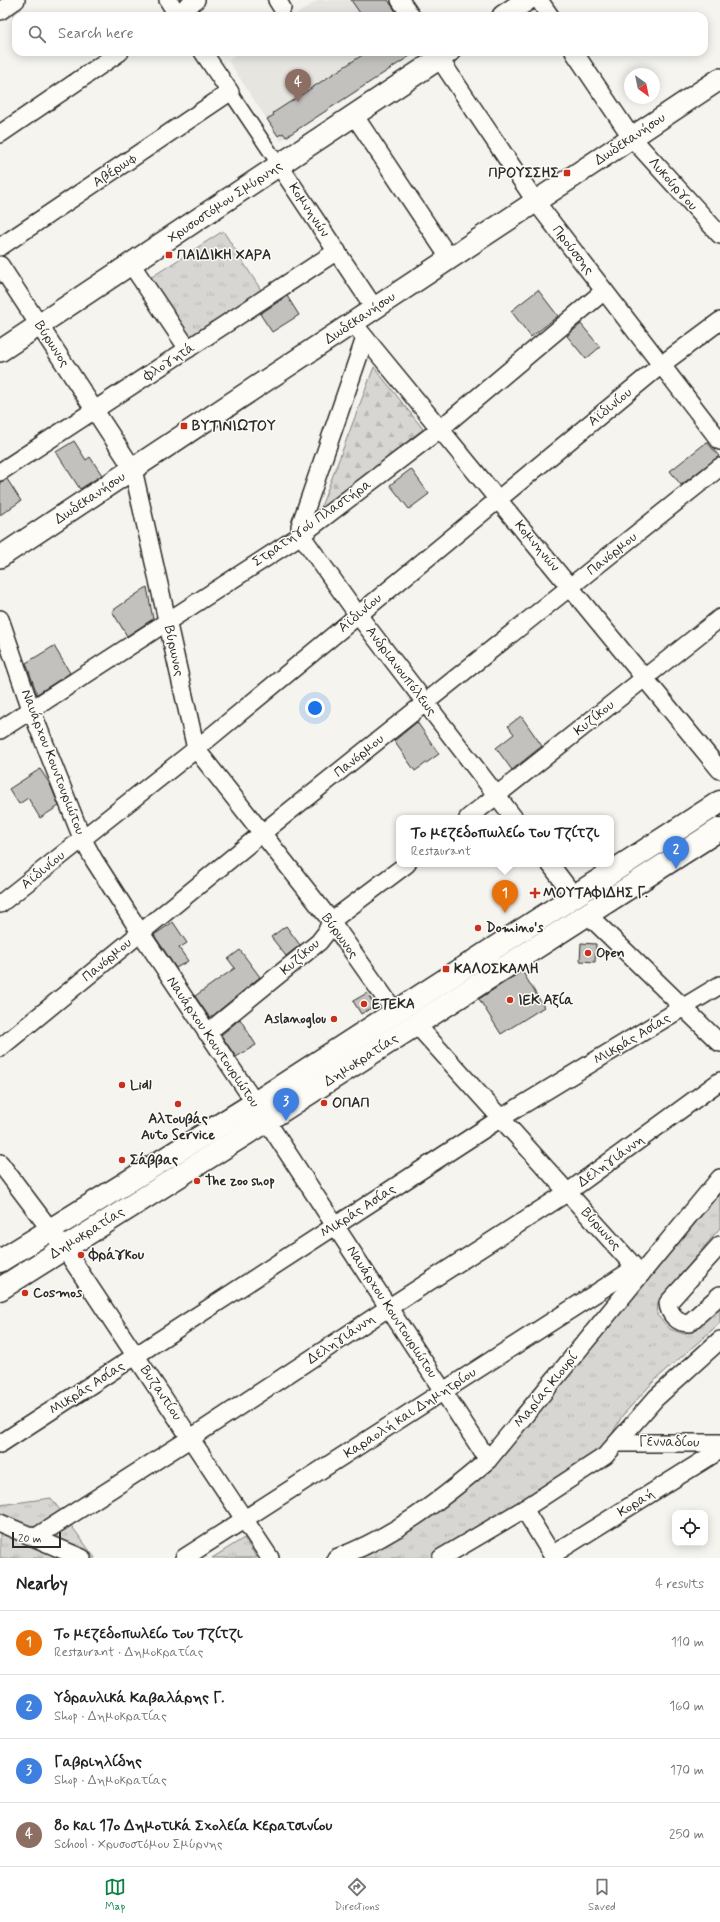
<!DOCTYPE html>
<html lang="en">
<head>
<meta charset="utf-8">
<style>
  :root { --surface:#fff; --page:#f6f6f6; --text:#222; --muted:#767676; --line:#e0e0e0; --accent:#0b8043 }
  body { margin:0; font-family:Mynerve,sans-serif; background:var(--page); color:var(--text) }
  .controls { position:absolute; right:12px; bottom:12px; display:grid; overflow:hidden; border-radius:8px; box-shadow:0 2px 10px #0003 }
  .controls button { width:36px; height:36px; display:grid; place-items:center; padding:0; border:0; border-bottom:1px solid var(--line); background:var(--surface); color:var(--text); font:20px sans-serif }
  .compass { position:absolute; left:624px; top:68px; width:36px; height:36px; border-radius:50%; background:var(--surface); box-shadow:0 2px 10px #0003; rotate:147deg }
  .scale { position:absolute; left:12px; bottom:10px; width:49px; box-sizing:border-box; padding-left:4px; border:2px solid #2b2b2b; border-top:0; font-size:11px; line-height:14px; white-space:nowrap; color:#2b2b2b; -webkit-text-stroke:3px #fdfcf7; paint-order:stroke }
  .you { position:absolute; left:315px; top:708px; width:14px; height:14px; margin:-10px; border:3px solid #fff; border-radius:50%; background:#1a73e8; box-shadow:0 0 0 6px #1a73e833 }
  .badge { display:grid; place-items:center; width:26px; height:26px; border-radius:50%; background:var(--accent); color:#fff; font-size:13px; font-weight:700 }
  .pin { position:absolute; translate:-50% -33px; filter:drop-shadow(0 1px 2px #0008) }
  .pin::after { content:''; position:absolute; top:21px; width:14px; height:12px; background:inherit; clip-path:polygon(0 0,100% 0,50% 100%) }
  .popup { position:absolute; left:396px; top:815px; width:218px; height:52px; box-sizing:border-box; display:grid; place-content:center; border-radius:8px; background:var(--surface); filter:drop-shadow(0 1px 3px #0005); font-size:13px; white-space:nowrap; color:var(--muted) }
  .popup b { font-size:15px; color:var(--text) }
  .popup::after { content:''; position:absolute; left:50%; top:100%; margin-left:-8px; border:8px solid transparent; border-top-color:var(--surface) }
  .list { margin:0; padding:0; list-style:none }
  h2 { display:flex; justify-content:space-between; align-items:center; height:52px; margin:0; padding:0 16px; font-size:17px }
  h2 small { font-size:13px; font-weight:400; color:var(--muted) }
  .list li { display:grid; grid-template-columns:26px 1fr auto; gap:12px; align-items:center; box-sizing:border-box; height:64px; padding:0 16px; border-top:1px solid var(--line) }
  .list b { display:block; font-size:15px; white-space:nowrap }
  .list p { margin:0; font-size:13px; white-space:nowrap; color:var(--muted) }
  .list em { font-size:13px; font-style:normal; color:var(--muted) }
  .icon { flex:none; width:22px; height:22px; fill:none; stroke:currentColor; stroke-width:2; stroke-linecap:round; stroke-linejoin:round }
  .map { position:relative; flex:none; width:720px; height:1558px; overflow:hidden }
  .search { position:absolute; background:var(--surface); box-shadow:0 2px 10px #0003; left:12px; right:12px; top:12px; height:44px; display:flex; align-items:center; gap:10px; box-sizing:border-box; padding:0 14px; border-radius:12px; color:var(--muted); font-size:15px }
  .sheet { height:308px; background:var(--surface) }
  nav { display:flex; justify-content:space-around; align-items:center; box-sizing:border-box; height:56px; border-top:1px solid var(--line); background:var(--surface); font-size:11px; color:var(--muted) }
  nav a { display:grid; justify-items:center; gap:2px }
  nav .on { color:var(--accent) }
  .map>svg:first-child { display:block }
  .built { fill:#e6e5e0 }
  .grass { fill:url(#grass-tufts); stroke:#81807e }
  .forest { fill:url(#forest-firs); stroke:#81807e }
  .building { fill:#c2c1be; stroke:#2b2b2b }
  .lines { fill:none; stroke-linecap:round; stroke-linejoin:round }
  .pedestrian-casing { stroke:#2b2b2b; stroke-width:16 }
  .minor-casing { stroke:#2b2b2b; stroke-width:20 }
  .tertiary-casing { stroke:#2b2b2b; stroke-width:24 }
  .secondary-casing { stroke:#2b2b2b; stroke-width:25 }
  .pedestrian { stroke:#fdfcf7; stroke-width:13 }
  .minor { stroke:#fdfcf7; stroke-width:17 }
  .tertiary { stroke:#fdfcf7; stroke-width:21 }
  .secondary { stroke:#fdfcf7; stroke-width:22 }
  .poi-dot { fill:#c8321e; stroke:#fdfcf7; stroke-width:1.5 }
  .labels { text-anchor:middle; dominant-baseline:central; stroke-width:3; stroke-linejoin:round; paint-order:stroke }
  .street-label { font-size:14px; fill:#2b2b2b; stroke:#fdfcf7 }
  .poi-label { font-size:14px; font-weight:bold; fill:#2b2b2b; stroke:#fdfcf7; text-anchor:start }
</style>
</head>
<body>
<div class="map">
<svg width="720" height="1558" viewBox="0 0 720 1558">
  <defs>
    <pattern id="grass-tufts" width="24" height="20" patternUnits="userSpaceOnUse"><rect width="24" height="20" fill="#d7d6d2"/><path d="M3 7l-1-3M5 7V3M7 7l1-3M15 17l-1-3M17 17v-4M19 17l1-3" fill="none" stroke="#b9b8b4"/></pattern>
    <pattern id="forest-firs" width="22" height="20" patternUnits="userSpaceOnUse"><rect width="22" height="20" fill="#d7d6d2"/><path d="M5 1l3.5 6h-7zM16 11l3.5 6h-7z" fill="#b9b8b4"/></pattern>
  </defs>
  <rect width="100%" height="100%" fill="#f5f4ef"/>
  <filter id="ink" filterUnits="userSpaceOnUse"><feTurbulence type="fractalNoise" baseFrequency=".025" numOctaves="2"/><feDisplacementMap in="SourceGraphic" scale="8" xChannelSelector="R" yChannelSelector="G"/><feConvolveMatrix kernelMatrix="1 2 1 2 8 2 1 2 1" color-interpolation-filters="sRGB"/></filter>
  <g filter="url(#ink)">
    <g class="built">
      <polygon points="318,0 388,0 399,16 294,16"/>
      <polygon points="240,52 416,52 281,141 228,60"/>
    </g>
    <g class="grass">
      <polygon points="223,231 263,293 187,342 147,280"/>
      <polygon points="720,1181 720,1228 658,1302 657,1315 670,1329 684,1334 698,1325 720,1305 720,1323 655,1380 622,1416 606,1445 556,1483 438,1558 339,1558 474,1475"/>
      <polygon points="51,1498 95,1558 0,1558 0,1505"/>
      <polygon points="244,1538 257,1558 212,1558"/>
    </g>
    <polygon class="forest" points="374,367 423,429 319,512"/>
    <g class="building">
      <polygon points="351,0 388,0 399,16 362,16"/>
      <polygon points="367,52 416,52 286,137 283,133 278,136 267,119 274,115 273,113"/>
      <polygon points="538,290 558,316 531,337 511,311"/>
      <polygon points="287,296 299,315 272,332 260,314"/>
      <polygon points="581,324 600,347 586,359 567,336"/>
      <polygon points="74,441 86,460 90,457 102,475 80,489 56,452"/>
      <polygon points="707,442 719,456 681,485 670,471"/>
      <polygon points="411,469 429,494 409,509 390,485"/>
      <polygon points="7,479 21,501 0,515 0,482"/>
      <polygon points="147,587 153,619 127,636 112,611"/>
      <polygon points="54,646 70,673 37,694 26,663"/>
      <polygon points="521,716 542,746 512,770 496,748 514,734 508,726"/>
      <polygon points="417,722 439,754 415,771 394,741"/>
      <polygon points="40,769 50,784 59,806 40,818 28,798 19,804 9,789"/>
      <polygon points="173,922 187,943 179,948 188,961 176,968 154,935"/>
      <polygon points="286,926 300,945 286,956 271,937"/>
      <polygon points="581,943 596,944 595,962 580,961"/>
      <polygon points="240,950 260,977 210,1018 195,996 235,968 228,959"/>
      <polygon points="522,971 544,1007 501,1034 479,999"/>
      <polygon points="367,993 375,1006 361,1014 353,1001"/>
      <polygon points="240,1019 256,1045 236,1057 221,1035"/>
    </g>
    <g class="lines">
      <g class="pedestrian-casing">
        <polyline id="pedestrian" points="230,92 279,165"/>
      </g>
      <g class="minor-casing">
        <g id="minor">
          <polyline points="168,0 178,16"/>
          <polyline points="277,0 282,8"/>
          <polyline points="400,0 411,16"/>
          <polyline points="539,0 550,16"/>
          <polyline points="0,11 16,0"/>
          <polyline points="173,16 196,0"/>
          <polyline points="435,52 536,202 720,441"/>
          <polyline points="574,52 632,138 720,235"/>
          <polyline points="354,115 450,259"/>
          <polyline points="0,134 120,52"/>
          <polyline points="279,165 375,309"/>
          <polyline points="0,247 230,92 203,52"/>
          <polyline points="131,264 188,349"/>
          <polyline points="0,265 133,469 196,749 331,921 395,1012"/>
          <polyline points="353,323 720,770"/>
          <polyline points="365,338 300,526 301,535 358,615 514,818"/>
          <polyline points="0,472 337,251"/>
          <polyline points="0,619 31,709 82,838 94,860 140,932 255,1103 488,1460"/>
          <polyline points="0,730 301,535 440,429 604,291"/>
          <polyline points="468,818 720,618"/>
          <polyline points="550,864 574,896"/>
          <polyline points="0,904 196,749 661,365 720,321"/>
          <polyline points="587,914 720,1043"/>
          <polyline points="416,1024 641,1274"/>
          <polyline points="207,1033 319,942 326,933 331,921 407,864"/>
          <polyline points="0,1048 261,834 720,467"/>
          <polyline points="0,1163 64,1248 270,1558"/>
          <path d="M720,1245l-52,58c1,11 9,20 21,20l31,-28"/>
          <polyline points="617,1443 720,1443"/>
          <polyline points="0,1444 501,1118 720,985"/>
          <polyline points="524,1509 554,1558"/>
          <polyline points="0,1523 82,1558"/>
          <polyline points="36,1537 191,1438 388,1308 568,1192 720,1081"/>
          <polyline points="552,1555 720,1450"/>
          <polyline points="184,1558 635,1268"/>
          <path d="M336,1558c58,-21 106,-59 152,-98l232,-282"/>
          <polyline points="441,1558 524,1509 605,1456 656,1398 720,1340"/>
        </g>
      </g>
      <g class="tertiary-casing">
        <g id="tertiary">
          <polyline points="503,16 527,0"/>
          <polyline points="0,351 449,52"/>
          <polyline points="0,557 720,79"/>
        </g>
      </g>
      <g class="secondary-casing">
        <g id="secondary">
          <polyline points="0,1261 255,1103 720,802"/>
          <polyline points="0,1289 266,1121 720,829"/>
        </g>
      </g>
      <use href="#pedestrian" class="pedestrian"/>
      <use href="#minor" class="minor"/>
      <use href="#tertiary" class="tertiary"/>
      <use href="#secondary" class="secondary"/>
    </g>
  </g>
  <g class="poi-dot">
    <rect x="563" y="169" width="8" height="8" rx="2"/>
    <rect x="165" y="251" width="8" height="8" rx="2"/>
    <rect x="180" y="422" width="8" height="8" rx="2"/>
    <path d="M533 887h4v4h4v4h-4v4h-4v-4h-4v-4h4z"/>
    <circle cx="478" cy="928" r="4"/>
    <circle cx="588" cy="953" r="4"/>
    <rect x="442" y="965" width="8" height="8" rx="2"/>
    <circle cx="510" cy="1000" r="4"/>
    <circle cx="364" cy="1004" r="4"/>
    <circle cx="334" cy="1019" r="4"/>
    <circle cx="122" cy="1085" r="4"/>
    <circle cx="324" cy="1103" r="4"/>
    <circle cx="178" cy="1104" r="4"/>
    <circle cx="122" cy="1160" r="4"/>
    <circle cx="197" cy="1181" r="4"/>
    <circle cx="81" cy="1255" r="4"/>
    <circle cx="25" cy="1293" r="4"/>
  </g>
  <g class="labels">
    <g class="street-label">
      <text transform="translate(630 139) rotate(-34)">Δωδεκανήσου</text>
      <text transform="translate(115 170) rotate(-34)">Αβέρωφ</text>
      <text transform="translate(673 184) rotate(48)">Λυκούργου</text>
      <text transform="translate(225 202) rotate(-34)">Χρυσοστόμου Σμύρνης</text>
      <text transform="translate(309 210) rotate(56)">Κομνηνών</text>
      <text transform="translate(573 250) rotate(52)">Προύσσης</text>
      <text transform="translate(360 318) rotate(-34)">Δωδεκανήσου</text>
      <text transform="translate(52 344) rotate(57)">Βύρωνος</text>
      <text transform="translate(169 362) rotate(-33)">Φλογητά</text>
      <text transform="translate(610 407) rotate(-39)">Αϊδινίου</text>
      <text transform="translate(90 498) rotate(-34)">Δωδεκανήσου</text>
      <text transform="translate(312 523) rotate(-35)">Στρατηγού Πλαστήρα</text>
      <text transform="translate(537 546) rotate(50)">Κομνηνών</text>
      <text transform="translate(612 554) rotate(-39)">Πανόρμου</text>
      <text transform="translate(360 613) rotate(-40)">Αϊδινίου</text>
      <text transform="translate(174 651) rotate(78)">Βύρωνος</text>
      <text transform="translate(401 671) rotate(53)">Ανδριανουπόλεως</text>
      <text transform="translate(594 718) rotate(-39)">Κυζίκου</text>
      <text transform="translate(359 756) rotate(-39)">Πανόρμου</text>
      <text transform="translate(53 762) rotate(69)">Ναυάρχου Κουντουριώτου</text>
      <text transform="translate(43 870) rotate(-39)">Αϊδινίου</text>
      <text transform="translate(340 936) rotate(54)">Βύρωνος</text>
      <text transform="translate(300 957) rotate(-41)">Κυζίκου</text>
      <text transform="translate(107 960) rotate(-40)">Πανόρμου</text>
      <text transform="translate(632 1039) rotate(-31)">Μικράς Ασίας</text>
      <text transform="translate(213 1042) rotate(56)">Ναυάρχου Κουντουριώτου</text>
      <text transform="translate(361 1060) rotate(-33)">Δημοκρατίας</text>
      <text transform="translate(611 1161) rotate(-36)">Δεληγιάννη</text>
      <text transform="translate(358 1211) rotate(-33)">Μικράς Ασίας</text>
      <text transform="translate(601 1229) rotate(48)">Βύρωνος</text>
      <text transform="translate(87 1233) rotate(-32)">Δημοκρατίας</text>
      <text transform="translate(392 1312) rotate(57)">Ναυάρχου Κουντουριώτου</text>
      <text transform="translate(341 1339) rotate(-34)">Δεληγιάννη</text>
      <text transform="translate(87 1388) rotate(-33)">Μικράς Ασίας</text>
      <text transform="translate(546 1390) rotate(-51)">Μαρίας Κιουρί</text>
      <text transform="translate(161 1393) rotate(56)">Βυζαντίου</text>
      <text transform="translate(410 1413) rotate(-33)">Καραολή και Δημητρίου</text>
      <text transform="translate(669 1442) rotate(1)">Γενναδίου</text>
      <text transform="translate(636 1503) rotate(-32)">Κοραή</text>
    </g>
    <g class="poi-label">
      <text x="559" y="173" text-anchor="end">ΠΡΟΥΣΣΗΣ</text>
      <text x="177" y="255">ΠΑΙΔΙΚΗ ΧΑΡΑ</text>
      <text x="192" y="426">ΒΥΤΙΝΙΩΤΟΥ</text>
      <text x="543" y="893">ΜΟΥΤΑΦΙΔΗΣ Γ.</text>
      <text x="486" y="928">Domino's</text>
      <text x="596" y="953">Open</text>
      <text x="454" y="969">ΚΑΛΟΣΚΑΜΗ</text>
      <text x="518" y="1000">ΙΕΚ Αξία</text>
      <text x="372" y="1004">ΕΤΕΚΑ</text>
      <text x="326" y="1019" text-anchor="end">Aslanoglou</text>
      <text x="130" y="1085">Lidl</text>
      <text x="332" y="1103">ΟΠΑΠ</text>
      <text x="178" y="1119" text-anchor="middle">Αλτουβάς<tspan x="178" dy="16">Auto Service</tspan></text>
      <text x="130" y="1160">Σάββας</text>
      <text x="205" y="1181">The zoo shop</text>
      <text x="89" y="1255">Φράγκου</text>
      <text x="33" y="1293">Cosmos</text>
    </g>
  </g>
</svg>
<div class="controls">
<button><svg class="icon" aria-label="locate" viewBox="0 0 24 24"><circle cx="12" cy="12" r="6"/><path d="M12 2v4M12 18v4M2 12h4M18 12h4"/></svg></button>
</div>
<svg class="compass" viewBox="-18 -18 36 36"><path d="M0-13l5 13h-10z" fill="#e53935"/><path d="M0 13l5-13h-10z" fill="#767676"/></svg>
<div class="scale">20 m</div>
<div class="you"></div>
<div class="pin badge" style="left:505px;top:913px;background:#e8710a">1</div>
<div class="popup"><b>Το μεζεδοπωλείο του Τζίτζι</b>Restaurant</div>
<div class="pin badge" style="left:676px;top:869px;background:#3f7fe0">2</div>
<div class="pin badge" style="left:286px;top:1121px;background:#3f7fe0">3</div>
<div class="pin badge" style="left:298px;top:102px;background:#8d6e63">4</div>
<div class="search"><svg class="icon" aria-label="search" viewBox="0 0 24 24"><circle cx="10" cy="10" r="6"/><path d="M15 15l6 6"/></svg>Search here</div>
</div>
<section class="sheet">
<h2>Nearby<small>4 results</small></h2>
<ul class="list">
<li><span class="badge" style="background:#e8710a">1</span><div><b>Το μεζεδοπωλείο του Τζίτζι</b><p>Restaurant · Δημοκρατίας</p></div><em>110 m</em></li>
<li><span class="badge" style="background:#3f7fe0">2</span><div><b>Υδραυλικά Καβαλάρης Γ.</b><p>Shop · Δημοκρατίας</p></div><em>160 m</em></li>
<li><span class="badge" style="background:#3f7fe0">3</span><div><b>Γαβριηλίδης</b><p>Shop · Δημοκρατίας</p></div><em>170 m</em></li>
<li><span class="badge" style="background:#8d6e63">4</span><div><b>8ο και 17ο Δημοτικά Σχολεία Κερατσινίου</b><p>School · Χρυσοστόμου Σμύρνης</p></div><em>250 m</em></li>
</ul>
</section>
<nav>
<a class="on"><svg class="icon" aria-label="map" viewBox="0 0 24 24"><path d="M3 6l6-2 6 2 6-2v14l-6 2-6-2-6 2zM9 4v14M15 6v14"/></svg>Map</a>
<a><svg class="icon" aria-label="directions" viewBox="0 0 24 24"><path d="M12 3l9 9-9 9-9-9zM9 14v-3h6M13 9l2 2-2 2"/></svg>Directions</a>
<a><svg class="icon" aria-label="saved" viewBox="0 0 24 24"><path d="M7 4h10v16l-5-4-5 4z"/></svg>Saved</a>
</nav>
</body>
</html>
